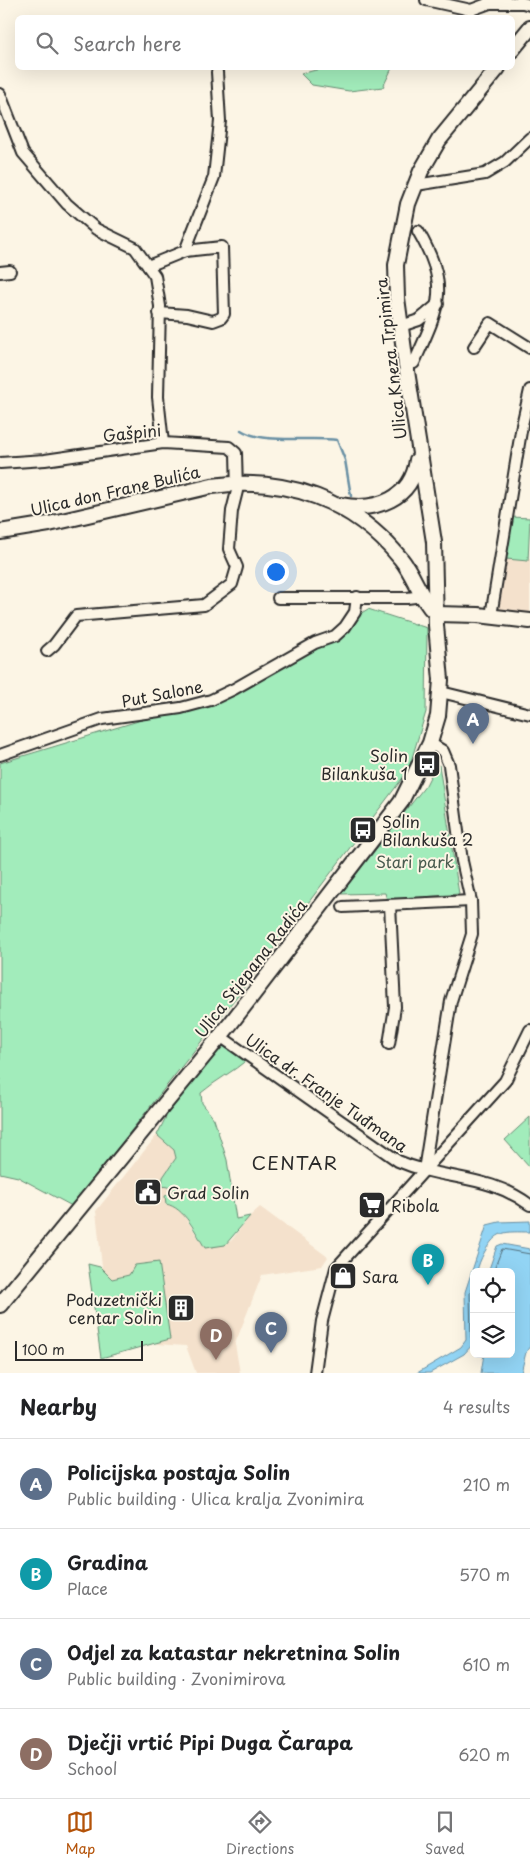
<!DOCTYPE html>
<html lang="en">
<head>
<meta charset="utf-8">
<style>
  :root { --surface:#fff; --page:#f6f6f6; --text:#202124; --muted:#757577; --line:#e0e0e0; --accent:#b45309 }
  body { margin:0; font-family:"Playpen Sans",sans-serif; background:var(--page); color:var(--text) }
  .controls { position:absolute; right:15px; bottom:15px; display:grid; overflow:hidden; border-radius:8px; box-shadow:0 5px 20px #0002 }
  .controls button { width:45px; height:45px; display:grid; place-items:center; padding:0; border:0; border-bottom:1px solid var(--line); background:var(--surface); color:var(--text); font:25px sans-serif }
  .scale { position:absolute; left:15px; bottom:12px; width:128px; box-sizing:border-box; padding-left:5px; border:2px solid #2b2b2b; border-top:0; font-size:14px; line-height:18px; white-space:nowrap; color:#2b2b2b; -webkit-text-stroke:4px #fcf5e5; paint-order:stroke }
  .you { position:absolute; left:275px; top:571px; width:18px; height:18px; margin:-12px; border:4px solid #fff; border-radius:50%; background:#1a73e8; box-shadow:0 0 0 8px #1a73e833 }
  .badge { display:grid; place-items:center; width:32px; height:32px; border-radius:50%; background:var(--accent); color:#fff; font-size:16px; font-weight:700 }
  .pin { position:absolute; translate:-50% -41px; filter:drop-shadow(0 1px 2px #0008) }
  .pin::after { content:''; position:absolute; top:26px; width:18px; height:15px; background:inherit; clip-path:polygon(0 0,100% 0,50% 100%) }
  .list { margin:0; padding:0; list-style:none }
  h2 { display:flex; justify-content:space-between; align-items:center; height:65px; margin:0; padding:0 20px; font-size:21px }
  h2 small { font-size:16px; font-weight:400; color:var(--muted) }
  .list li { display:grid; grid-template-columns:32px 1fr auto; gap:15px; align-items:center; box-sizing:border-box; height:90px; padding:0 20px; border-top:1px solid var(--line) }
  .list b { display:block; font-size:19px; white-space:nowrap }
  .list p { margin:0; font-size:16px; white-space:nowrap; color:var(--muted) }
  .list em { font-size:16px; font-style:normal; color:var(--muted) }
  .icon { flex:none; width:28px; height:28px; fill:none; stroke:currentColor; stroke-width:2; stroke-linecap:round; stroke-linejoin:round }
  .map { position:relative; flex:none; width:530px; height:1373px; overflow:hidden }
  .search { position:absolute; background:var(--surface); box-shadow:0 5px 20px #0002; left:15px; right:15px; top:15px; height:55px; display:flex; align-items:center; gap:12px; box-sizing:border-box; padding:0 18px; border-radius:8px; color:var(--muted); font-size:19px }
  .sheet { height:425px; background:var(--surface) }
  nav { display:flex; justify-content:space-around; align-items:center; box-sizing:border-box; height:70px; border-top:1px solid var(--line); background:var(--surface); font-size:14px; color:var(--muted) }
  nav a { display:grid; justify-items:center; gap:2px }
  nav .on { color:var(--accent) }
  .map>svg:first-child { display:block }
  .built { fill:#f4e1cc }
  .green { fill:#a2ecbb; stroke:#668c73 }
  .water { fill:#92d4f4; stroke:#6990a4 }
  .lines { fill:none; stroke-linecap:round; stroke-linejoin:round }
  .shore { stroke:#546f7b; stroke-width:1 }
  .stream { stroke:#6990a4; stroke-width:2.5 }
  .street-casing { stroke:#2b2b2b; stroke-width:14 }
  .secondary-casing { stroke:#2b2b2b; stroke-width:18 }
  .street { stroke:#fcf5e5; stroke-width:10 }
  .secondary { stroke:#fcf5e5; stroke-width:14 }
  .labels { text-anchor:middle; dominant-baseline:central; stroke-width:4; stroke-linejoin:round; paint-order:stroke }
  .street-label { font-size:16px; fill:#2b2b2b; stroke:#fcf5e5 }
  .poi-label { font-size:16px; fill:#2b2b2b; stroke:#fcf5e5; text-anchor:start }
  .park-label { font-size:16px; fill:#495b4f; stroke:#fcf5e5 }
  .quarter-label { font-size:19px; letter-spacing:1px; fill:#2b2b2b; stroke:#fcf5e5 }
</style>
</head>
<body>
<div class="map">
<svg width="530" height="1373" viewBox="0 0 530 1373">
  <rect width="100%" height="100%" fill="#fcf5e5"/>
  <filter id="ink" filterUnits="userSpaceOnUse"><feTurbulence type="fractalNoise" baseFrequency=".02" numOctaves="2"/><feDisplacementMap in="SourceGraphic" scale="10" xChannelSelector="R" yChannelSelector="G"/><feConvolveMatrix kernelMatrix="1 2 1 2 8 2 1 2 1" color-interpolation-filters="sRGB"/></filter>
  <g filter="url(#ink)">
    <g class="built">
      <polygon points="530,558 530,613 499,609 505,559"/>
      <polygon points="157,1135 174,1150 176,1158 163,1177 164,1187 173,1188 173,1193 165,1196 171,1205 183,1214 205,1248 231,1241 250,1216 260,1207 328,1257 322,1266 262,1275 235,1344 240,1373 196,1373 186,1346 156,1344 168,1329 129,1275 112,1279 100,1267 102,1267 96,1211"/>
    </g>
    <g class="green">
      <polygon points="323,68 392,68 383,87 349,91 312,85 301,74"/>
      <polygon points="512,517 530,518 528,561 506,559"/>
      <polygon points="368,609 427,628 426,712 408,771 252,977 72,1206 18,1177 0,1173 0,763 181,708 281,662"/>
      <polygon points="436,765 439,765 459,894 387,900 385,893 341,894 426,785"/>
      <path d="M223,1043l25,16c-15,13 -32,21 -47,34l1,10 12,16 13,41 9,59 14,-3 -25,29 -20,3c-9,-15 -20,-40 -39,-44l-1,-8 8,-4v-4l-11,-2 1,-9 13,-19 -2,-8 -17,-15 14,-28z"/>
      <polygon points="530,1117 530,1168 505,1140"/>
      <polygon points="159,1262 170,1339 101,1358 88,1264 100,1267 112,1279 129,1275 135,1265"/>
    </g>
    <g class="water">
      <path d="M530,1221v11c-25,0 -33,-3 -46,21 -3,6 -6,12 -7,19h-3l-1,72 -9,10 -34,19h-13l44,-26 5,-7 -1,-48 22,-67 12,-3z"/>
      <polygon points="502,1244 530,1249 530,1346 526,1352 521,1373 481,1373 484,1354 511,1354 511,1272 488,1272 497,1246"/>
    </g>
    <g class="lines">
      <g class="shore">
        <polyline points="493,1272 502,1249 530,1254"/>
        <polyline points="474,1280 470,1293 471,1338 474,1340"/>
      </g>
      <path class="stream" d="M241,430c23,15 69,6 96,10l8,20 6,36"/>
      <g class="street-casing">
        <g id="street">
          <polyline points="426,0 471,10 490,3"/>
          <polyline points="489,0 490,3 523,3 530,5"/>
          <polyline points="0,94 23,153 67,204 96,229 135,248 155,276 160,306 158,397 163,443"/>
          <polyline points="416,185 485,174 505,162 530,138"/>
          <polyline points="148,266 185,251 214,177 220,121 217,72"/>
          <polyline points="0,272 10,271"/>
          <polyline points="159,313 187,315 213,321 221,318 224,314 222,247 185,251"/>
          <polyline points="401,326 419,320 438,304"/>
          <polyline points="474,347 490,323 530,348"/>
          <path d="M414,363c25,-56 37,-75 4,-132"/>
          <polyline points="0,463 45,460 163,443 229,447 236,453 237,491 232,511 229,549 237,567 232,584 204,605 76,616 54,645 47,651"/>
          <polyline points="278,598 407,598 423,596"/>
          <polyline points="491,616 522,425 530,390"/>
          <polyline points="441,692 530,714"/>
          <polyline points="0,755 102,719 181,708 211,700 234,689 315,643 335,636 345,627 355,612 357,597"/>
          <polyline points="343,907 471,901"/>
          <path d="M220,1036l178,125c46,20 89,12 132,44"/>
          <polyline points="389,1044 395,1007 390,905"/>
          <polyline points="424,1170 451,1001 472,934 471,901 462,861 449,765 443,751 430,743"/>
          <polyline points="315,1373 322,1321 336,1268 505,1081 530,1030"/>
        </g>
      </g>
      <g class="secondary-casing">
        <g id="secondary">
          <polyline points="512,50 530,28"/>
          <path d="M341,505c35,7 71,-6 76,-45"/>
          <path d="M0,532l49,-8 163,-38c75,-10 141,14 189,73 14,17 19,40 35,55"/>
          <polyline points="436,614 478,615 530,621"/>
          <polyline points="0,1305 231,1023 401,802 430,743 438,716 441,680 436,625 434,542 406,365 397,298 396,265 408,204 421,171 439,140 498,68"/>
        </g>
      </g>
      <use href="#street" class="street"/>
      <use href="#secondary" class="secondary"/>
    </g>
  </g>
  <defs>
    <g id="bus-square" transform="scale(1.4375)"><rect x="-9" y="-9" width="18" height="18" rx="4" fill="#2b2b2b" stroke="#fcf5e5"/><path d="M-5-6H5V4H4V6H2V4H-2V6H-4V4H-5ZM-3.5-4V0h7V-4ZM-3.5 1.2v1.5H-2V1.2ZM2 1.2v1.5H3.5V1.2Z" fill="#fff"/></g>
    <g id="civic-square" transform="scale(1.4375)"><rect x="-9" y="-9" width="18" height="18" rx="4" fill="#2b2b2b" stroke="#fcf5e5"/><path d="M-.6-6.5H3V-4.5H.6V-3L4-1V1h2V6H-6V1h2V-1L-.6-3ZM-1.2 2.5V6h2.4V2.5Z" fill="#fff"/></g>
    <g id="supermarket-square" transform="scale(1.4375)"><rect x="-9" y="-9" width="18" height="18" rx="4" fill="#2b2b2b" stroke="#fcf5e5"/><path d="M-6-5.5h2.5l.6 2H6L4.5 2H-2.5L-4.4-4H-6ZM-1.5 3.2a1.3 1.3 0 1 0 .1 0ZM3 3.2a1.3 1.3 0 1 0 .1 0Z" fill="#fff"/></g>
    <g id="shop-square" transform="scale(1.4375)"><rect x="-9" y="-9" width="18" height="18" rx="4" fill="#2b2b2b" stroke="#fcf5e5"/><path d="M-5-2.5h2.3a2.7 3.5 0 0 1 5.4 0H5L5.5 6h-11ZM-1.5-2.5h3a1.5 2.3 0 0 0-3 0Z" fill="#fff"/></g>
    <g id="building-square" transform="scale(1.4375)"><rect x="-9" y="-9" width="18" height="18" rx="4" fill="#2b2b2b" stroke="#fcf5e5"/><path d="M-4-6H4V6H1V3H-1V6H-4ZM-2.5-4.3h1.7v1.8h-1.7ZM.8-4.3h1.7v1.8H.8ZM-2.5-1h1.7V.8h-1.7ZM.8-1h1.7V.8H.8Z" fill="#fff"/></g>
  </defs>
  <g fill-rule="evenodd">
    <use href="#bus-square" x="427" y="764"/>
    <use href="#bus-square" x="363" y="830"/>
    <use href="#civic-square" x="148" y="1192"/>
    <use href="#supermarket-square" x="372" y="1205"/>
    <use href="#shop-square" x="343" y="1276"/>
    <use href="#building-square" x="181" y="1308"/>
  </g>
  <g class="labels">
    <g class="street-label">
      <text transform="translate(390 359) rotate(-97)">Ulica Kneza Trpimira</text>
      <text transform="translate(132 432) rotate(-6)">Gašpini</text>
      <text transform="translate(115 490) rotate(-13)">Ulica don Frane Bulića</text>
      <text transform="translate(162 693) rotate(-11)">Put Salone</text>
      <text transform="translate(250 968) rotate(-52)">Ulica Stjepana Radića</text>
      <text transform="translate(327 1092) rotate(35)">Ulica dr. Franje Tuđmana</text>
    </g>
    <g class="poi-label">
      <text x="408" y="755" text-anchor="end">Solin<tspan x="408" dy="18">Bilankuša 1</tspan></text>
      <text x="382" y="821">Solin<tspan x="382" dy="18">Bilankuša 2</tspan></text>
      <text x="167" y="1192">Grad Solin</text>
      <text x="391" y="1205">Ribola</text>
      <text x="362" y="1276">Sara</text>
      <text x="162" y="1299" text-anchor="end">Poduzetnički<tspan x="162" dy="18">centar Solin</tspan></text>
    </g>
    <g class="park-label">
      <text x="415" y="861">Stari park</text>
    </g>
    <g class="quarter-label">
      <text x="295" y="1162">CENTAR</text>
    </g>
  </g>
</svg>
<div class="controls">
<button><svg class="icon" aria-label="locate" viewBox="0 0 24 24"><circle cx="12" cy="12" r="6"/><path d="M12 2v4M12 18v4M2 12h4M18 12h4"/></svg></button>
<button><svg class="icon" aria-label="layers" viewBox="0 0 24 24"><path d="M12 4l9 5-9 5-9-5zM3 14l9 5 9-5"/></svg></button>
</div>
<div class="scale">100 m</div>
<div class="you"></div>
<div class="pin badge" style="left:473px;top:744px;background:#5c6f8a">A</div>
<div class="pin badge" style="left:428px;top:1285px;background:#0f9aa8">B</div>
<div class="pin badge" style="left:271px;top:1353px;background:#5c6f8a">C</div>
<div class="pin badge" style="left:216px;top:1360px;background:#8d6e63">D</div>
<div class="search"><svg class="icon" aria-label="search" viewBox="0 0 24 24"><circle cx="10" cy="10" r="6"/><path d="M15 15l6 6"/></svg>Search here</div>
</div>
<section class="sheet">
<h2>Nearby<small>4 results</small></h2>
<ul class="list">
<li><span class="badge" style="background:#5c6f8a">A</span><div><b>Policijska postaja Solin</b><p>Public building · Ulica kralja Zvonimira</p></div><em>210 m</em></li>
<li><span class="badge" style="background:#0f9aa8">B</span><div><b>Gradina</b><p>Place</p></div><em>570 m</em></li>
<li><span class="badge" style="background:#5c6f8a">C</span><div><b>Odjel za katastar nekretnina Solin</b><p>Public building · Zvonimirova</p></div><em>610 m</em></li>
<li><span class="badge" style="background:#8d6e63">D</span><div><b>Dječji vrtić Pipi Duga Čarapa</b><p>School</p></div><em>620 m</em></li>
</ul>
</section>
<nav>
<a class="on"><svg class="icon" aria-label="map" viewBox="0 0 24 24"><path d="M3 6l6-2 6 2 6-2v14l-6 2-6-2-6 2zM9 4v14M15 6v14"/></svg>Map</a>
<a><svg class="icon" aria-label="directions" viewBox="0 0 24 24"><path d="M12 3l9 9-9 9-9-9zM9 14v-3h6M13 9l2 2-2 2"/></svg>Directions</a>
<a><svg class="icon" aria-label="saved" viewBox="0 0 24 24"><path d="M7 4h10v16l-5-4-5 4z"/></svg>Saved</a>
</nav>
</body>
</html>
